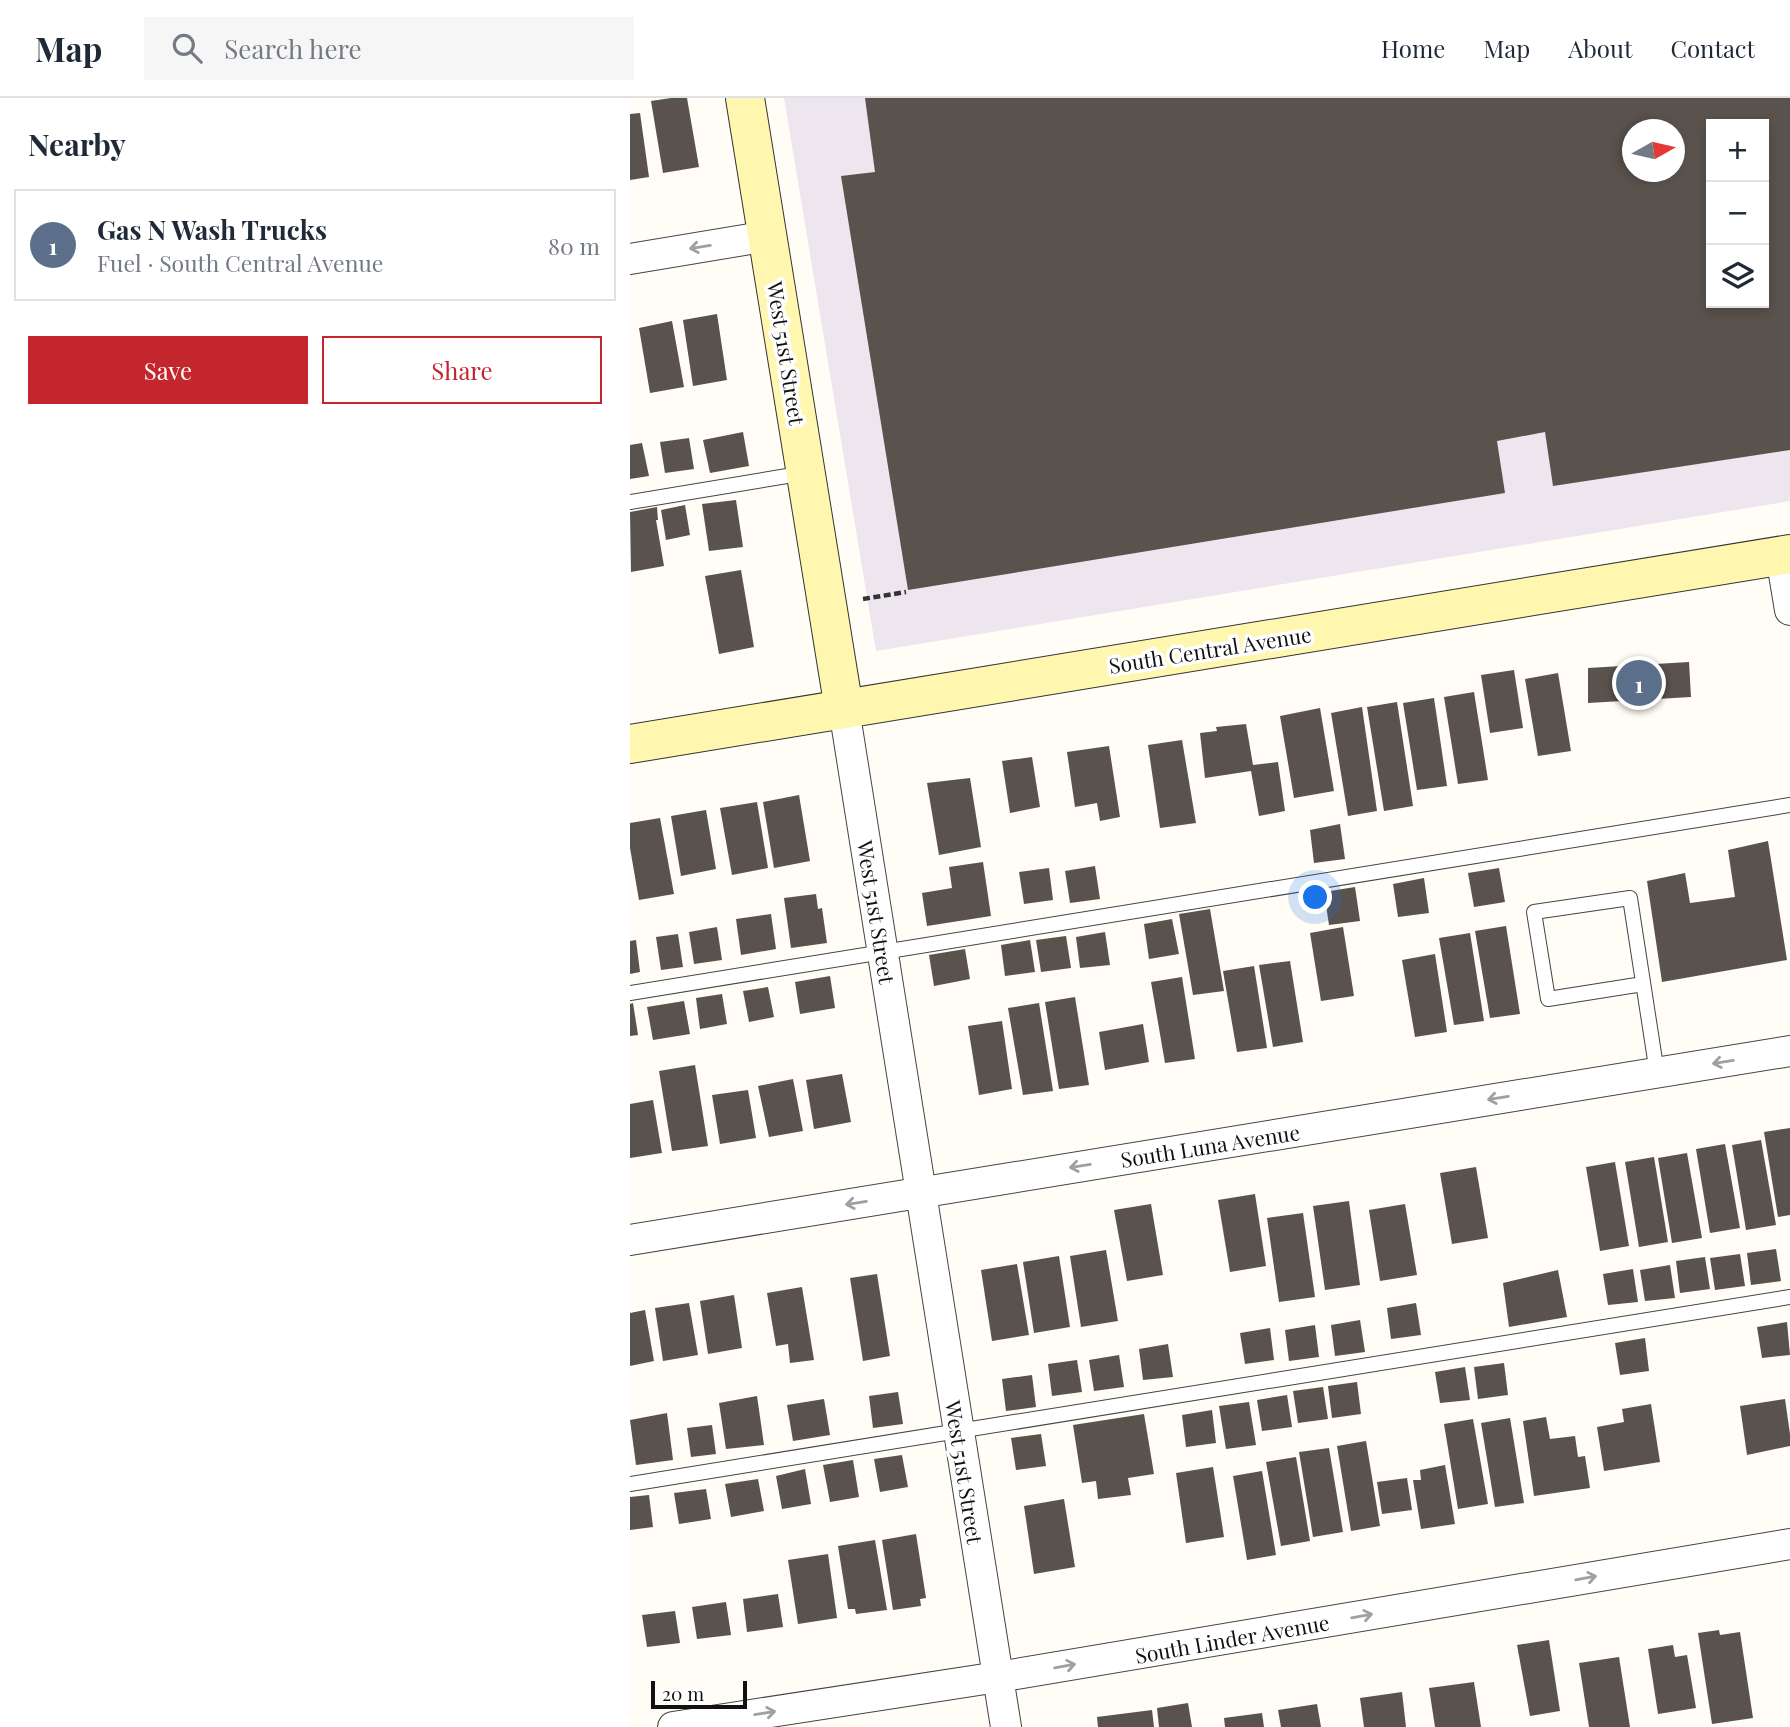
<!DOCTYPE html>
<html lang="en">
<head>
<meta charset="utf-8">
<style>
  :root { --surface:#fff; --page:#f6f6f7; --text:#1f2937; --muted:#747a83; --line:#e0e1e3; --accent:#c4262e }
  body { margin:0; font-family:"Playfair Display",serif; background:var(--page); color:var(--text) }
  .controls { position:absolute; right:21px; top:21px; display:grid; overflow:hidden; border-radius:0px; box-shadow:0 4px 10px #0003 }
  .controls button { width:63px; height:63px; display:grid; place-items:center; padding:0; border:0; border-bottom:2px solid var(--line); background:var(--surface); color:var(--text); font:35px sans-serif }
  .compass { position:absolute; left:992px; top:21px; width:63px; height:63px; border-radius:50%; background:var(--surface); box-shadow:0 4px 10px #0003; rotate:82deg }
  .scale { position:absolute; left:21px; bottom:18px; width:96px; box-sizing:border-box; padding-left:7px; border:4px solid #111; border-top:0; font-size:19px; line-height:24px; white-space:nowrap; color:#111; -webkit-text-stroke:5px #fff; paint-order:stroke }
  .you { position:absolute; left:686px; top:800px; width:24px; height:24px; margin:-18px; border:5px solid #fff; border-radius:50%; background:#1a73e8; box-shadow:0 0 0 10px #1a73e833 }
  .badge { display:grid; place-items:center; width:46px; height:46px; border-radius:50%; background:var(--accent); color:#fff; font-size:23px; font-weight:700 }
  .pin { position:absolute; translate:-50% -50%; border:4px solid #fff; box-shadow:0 2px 7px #0006 }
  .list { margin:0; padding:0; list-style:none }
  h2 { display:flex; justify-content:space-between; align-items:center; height:91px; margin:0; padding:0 28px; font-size:30px }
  h2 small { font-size:23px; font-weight:400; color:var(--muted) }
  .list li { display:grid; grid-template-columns:46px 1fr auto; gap:21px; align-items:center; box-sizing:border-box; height:112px; margin:0 14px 14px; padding:0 14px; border:2px solid var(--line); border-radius:0px }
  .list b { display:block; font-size:26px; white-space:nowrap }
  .list p { margin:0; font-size:23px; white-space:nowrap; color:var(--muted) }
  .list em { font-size:23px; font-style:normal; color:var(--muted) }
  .actions { display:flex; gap:14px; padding:21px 28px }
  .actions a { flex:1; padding:16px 0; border:2px solid var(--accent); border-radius:0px; text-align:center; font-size:24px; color:var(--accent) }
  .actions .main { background:var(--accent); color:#fff }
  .icon { flex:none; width:38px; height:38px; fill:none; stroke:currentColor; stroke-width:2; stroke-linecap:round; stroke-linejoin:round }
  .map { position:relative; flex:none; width:1160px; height:1629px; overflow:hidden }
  header { display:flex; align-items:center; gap:42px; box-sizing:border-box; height:98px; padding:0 35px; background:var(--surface); border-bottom:2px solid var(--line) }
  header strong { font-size:33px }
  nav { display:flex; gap:38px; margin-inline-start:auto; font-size:24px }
  .search { width:490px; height:63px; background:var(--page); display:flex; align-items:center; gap:18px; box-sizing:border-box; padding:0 24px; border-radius:0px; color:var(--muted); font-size:26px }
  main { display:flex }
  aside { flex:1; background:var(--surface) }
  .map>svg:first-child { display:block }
  .industrial { fill:#eee6ef; fill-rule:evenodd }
  .building { fill:#5a524d; fill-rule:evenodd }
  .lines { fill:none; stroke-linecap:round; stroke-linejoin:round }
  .lane-casing { stroke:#444; stroke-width:16 }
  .street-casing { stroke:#444; stroke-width:32 }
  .secondary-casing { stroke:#333; stroke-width:40 }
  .path { stroke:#333; stroke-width:4.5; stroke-dasharray:7 3.5; stroke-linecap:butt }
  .lane { stroke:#fff; stroke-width:14 }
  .street { stroke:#fff; stroke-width:30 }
  .secondary { stroke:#fff6b0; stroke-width:38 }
  .oneway { stroke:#a0a0a0 }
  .labels { text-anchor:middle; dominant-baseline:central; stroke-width:7; stroke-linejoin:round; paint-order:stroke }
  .street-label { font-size:21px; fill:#111; stroke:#fff }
</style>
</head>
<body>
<header>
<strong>Map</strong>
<div class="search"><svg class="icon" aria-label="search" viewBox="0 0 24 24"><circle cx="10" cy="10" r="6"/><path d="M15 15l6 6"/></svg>Search here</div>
<nav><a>Home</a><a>Map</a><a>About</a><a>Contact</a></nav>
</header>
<main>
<aside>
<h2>Nearby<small></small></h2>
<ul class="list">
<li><span class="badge" style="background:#5c6f8a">1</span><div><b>Gas N Wash Trucks</b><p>Fuel · South Central Avenue</p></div><em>80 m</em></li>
</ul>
<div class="actions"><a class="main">Save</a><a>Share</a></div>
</aside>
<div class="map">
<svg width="1160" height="1629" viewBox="0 0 1160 1629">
  <rect width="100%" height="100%" fill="#fffdf5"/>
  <path class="industrial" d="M154,0h1006v403l-914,150zM1081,26h53v179h-53zM1002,32h42v42h-42z"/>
  <g class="building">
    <polygon points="41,0 57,0 69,69 33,75 21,3"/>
    <path d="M235,0h925v352l-237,36 -8,-54 -48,9 8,52 -597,97 -67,-414 34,-4zM1081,26h53v179h-53zM1002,32h42v42h-42z"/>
    <polygon points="10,15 19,79 0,82 0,16"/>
    <polygon points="87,216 97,282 63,288 53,222"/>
    <polygon points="42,223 54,289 20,295 9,230"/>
    <polygon points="113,334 119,368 80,375 73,342"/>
    <polygon points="59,340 64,371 35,375 30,344"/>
    <polygon points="12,345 19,378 0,381 0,347"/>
    <polygon points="106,402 113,449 79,453 72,406"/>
    <polygon points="55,407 60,437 36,442 31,412"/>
    <polygon points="27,409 28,422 26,422 34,468 1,474 0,414"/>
    <polygon points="111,472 124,549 89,556 75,478"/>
    <polygon points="1059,564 1061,599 958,605 958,570"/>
    <polygon points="884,572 893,630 860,635 851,577"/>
    <polygon points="928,575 941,653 908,658 895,581"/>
    <polygon points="844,594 858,682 828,686 814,599"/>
    <polygon points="804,600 817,688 787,692 773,605"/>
    <polygon points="767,604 783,708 754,713 737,609"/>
    <polygon points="732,609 747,713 718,718 701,615"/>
    <polygon points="690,610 704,693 664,700 650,618"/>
    <polygon points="616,626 623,667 648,664 655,713 629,718 621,673 575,680 570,635 587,633 586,629"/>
    <polygon points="552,642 566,725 530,730 518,647"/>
    <polygon points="479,648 490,719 470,723 467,705 445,709 437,654"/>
    <polygon points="402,659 410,709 380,715 372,663"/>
    <polygon points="340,680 351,749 309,757 297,685"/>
    <polygon points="169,697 180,763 144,770 133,704"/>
    <polygon points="127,704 138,770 102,777 90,710"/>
    <polygon points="76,712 86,771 51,778 41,718"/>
    <polygon points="30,720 44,796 9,802 0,750 0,725"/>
    <polygon points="710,726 715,761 684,765 680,732"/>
    <polygon points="1138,743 1157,862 1032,884 1017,783 1055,775 1060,805 1105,799 1098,752"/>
    <polygon points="353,764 361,818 297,828 292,795 322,790 319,769"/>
    <polygon points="465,768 470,801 440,805 435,773"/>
    <polygon points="419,770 423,802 394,806 389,774"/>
    <polygon points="869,770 875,804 844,809 838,775"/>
    <polygon points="794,780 799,815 768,819 763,786"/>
    <polygon points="725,789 730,823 699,827 694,794"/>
    <polygon points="186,796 188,811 192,810 197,845 161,850 154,800"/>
    <polygon points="580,811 594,893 563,897 549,816"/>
    <polygon points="141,816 146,851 111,857 106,821"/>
    <polygon points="542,821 549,856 519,861 514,826"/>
    <polygon points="876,828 890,916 860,920 845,833"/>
    <polygon points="87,829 92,862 64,866 59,834"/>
    <polygon points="713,829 724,898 691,903 680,835"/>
    <polygon points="475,834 480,867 450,870 446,839"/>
    <polygon points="840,835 854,923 824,927 809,840"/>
    <polygon points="48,836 53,869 31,872 26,839"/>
    <polygon points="436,838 441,870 411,874 406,842"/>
    <polygon points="6,842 10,874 0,876 0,843"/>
    <polygon points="400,842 405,874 375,878 371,847"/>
    <polygon points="335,851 340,881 304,888 299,857"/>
    <polygon points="805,856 817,934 785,939 772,862"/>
    <polygon points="660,863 673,944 643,949 629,867"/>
    <polygon points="624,868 637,950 607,954 593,873"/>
    <polygon points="200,878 205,910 170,916 165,884"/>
    <polygon points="552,879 565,961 535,965 521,884"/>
    <polygon points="138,889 144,919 119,924 113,893"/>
    <polygon points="92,896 97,926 70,931 66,900"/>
    <polygon points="445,899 459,987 429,991 415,904"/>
    <polygon points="54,903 60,936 23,942 17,909"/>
    <polygon points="3,905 8,937 0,938 0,906"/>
    <polygon points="409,905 423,993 393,997 378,910"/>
    <polygon points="372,923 382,991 349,997 338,928"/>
    <polygon points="513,926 519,964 475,972 469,934"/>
    <polygon points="65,967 78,1048 42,1053 29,973"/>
    <polygon points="212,976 221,1024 184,1031 176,982"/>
    <polygon points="163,981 173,1033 139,1039 128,988"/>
    <polygon points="118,992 126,1040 90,1046 82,997"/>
    <polygon points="23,1002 32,1055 0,1060 0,1006"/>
    <polygon points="1160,1030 1160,1117 1148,1119 1134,1034"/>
    <polygon points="1131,1042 1146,1127 1116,1132 1102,1047"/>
    <polygon points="1095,1046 1110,1130 1080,1135 1066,1051"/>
    <polygon points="1057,1055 1072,1140 1042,1145 1028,1060"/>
    <polygon points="1024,1059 1038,1144 1009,1149 995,1064"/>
    <polygon points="985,1064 999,1148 970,1153 956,1069"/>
    <polygon points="846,1069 858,1140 822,1146 810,1075"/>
    <polygon points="625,1096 636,1168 600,1174 588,1102"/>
    <polygon points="719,1103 730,1187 695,1192 683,1108"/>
    <polygon points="521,1106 533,1177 497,1183 484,1112"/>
    <polygon points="775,1106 787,1177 750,1183 739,1112"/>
    <polygon points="673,1115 685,1199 649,1204 637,1120"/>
    <polygon points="1146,1151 1151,1183 1121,1187 1117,1155"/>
    <polygon points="476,1152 488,1223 451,1229 440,1158"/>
    <polygon points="1110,1156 1115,1188 1085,1192 1080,1160"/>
    <polygon points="429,1158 440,1229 404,1235 393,1164"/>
    <polygon points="1075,1159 1080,1191 1050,1195 1046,1163"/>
    <polygon points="387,1166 399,1237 362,1243 351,1172"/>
    <polygon points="1040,1167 1045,1200 1015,1203 1010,1172"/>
    <polygon points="1003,1171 1008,1204 978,1207 973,1176"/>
    <polygon points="928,1172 937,1219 879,1229 873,1185"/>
    <polygon points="247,1176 260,1258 233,1263 220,1180"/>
    <polygon points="172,1189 184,1262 160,1265 158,1246 146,1248 137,1195"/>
    <polygon points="104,1197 112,1250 78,1256 70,1203"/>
    <polygon points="59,1205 68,1257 33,1263 25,1210"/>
    <polygon points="786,1205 791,1237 761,1241 757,1210"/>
    <polygon points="15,1212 24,1263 0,1268 0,1215"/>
    <polygon points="730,1222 735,1254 705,1258 701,1227"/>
    <polygon points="1157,1224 1160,1257 1132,1260 1127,1229"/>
    <polygon points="685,1227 689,1259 659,1263 655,1232"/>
    <polygon points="640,1230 644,1262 615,1266 610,1235"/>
    <polygon points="1015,1240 1019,1273 990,1277 985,1245"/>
    <polygon points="538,1246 543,1279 513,1282 509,1251"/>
    <polygon points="489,1257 494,1289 464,1293 459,1262"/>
    <polygon points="447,1262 452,1294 422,1298 418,1266"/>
    <polygon points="874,1265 878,1297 848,1301 844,1269"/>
    <polygon points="835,1269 840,1302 810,1305 805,1274"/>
    <polygon points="402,1277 406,1309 376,1313 372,1281"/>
    <polygon points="727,1284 731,1316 702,1320 698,1288"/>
    <polygon points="693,1289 698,1321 668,1325 663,1293"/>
    <polygon points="268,1294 273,1326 243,1330 239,1298"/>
    <polygon points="657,1297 662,1329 632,1333 627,1302"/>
    <polygon points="127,1298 134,1347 96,1351 89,1305"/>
    <polygon points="194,1301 200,1337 163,1343 157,1307"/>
    <polygon points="1155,1301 1160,1336 1160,1348 1117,1357 1110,1308"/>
    <polygon points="619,1304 626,1347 596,1351 589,1308"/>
    <polygon points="1021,1306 1030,1364 974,1373 967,1329 994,1324 992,1311"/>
    <polygon points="582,1312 586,1345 556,1349 552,1317"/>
    <polygon points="37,1315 43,1362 6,1367 0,1322"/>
    <polygon points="514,1316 524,1376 498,1380 501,1397 468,1401 466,1383 452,1385 443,1327"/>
    <polygon points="916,1319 920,1341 945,1338 948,1359 955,1358 960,1390 904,1398 893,1323"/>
    <polygon points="880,1320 894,1405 865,1409 851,1325"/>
    <polygon points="843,1321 858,1406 828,1411 814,1326"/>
    <polygon points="82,1327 86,1356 61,1359 57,1330"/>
    <polygon points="411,1336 416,1368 386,1372 381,1340"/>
    <polygon points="736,1343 750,1428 721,1433 707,1348"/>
    <polygon points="699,1350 713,1434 683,1439 669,1354"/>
    <polygon points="272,1357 278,1389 250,1394 244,1361"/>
    <polygon points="666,1359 680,1443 651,1448 636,1364"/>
    <polygon points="223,1362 229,1399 200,1404 193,1367"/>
    <polygon points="815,1367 825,1426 791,1431 783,1382 791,1382 790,1372"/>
    <polygon points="583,1369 594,1439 556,1445 546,1375"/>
    <polygon points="175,1371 181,1406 152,1411 146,1378"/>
    <polygon points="632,1373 646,1457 617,1462 603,1378"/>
    <polygon points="777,1380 782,1412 752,1416 747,1384"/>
    <polygon points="128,1381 134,1413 101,1419 95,1386"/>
    <polygon points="76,1391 81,1421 49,1426 44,1395"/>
    <polygon points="19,1397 23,1429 0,1432 0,1399"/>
    <polygon points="434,1401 445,1469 404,1476 394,1408"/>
    <polygon points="286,1436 296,1500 290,1501 291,1508 263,1512 252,1442"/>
    <polygon points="245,1442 257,1512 226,1516 225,1511 218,1511 208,1448"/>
    <polygon points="198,1456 207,1520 168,1526 158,1462"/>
    <polygon points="148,1496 153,1529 117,1534 113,1501"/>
    <polygon points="96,1504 101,1537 67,1541 62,1509"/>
    <polygon points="45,1513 50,1545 17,1549 12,1517"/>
    <polygon points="1089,1532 1090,1537 1110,1534 1123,1620 1082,1626 1068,1535"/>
    <polygon points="919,1542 930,1613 900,1618 887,1547"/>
    <polygon points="1043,1547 1045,1559 1057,1557 1066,1610 1028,1616 1018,1551"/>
    <polygon points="989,1559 1000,1629 959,1629 949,1565"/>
    <polygon points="844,1584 851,1629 805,1629 799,1590"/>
    <polygon points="772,1594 776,1629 734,1629 730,1600"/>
    <polygon points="558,1605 562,1629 529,1629 527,1610"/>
    <polygon points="687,1606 691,1629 651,1629 648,1612"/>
    <polygon points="522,1612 524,1629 468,1629 467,1619"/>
    <polygon points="632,1615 634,1629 595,1629 594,1620"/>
  </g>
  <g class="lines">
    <g class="lane-casing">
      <g id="lane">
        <polyline points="0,404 175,375"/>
        <polyline points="1013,886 918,901 904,814 1000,800 1027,975"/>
        <polyline points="0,895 1160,707"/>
        <polyline points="0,1386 1160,1199"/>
      </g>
    </g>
    <g class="street-casing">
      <g id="street">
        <polyline points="0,161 138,138"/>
        <polyline points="1151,458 1160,512"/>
        <polyline points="214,611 376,1629"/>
        <polyline points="0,1142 1160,953"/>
        <polyline points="43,1629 368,1579 1160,1446"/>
      </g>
    </g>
    <g class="secondary-casing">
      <g id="secondary">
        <polyline points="115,0 214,611"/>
        <polyline points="0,646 1160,456"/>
      </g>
    </g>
    <polyline class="path" points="233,501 276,494"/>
    <use href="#lane" class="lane"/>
    <use href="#street" class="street"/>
    <use href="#secondary" class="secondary"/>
  </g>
  <defs><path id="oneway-shaft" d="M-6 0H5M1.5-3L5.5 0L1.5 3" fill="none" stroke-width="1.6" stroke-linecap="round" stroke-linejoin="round" transform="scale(1.75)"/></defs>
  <g class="oneway">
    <use href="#oneway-shaft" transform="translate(70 149) rotate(171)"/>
    <use href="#oneway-shaft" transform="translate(1093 964) rotate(171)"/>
    <use href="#oneway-shaft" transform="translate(868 1000) rotate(171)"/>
    <use href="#oneway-shaft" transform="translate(450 1068) rotate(171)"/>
    <use href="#oneway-shaft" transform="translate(226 1105) rotate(171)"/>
    <use href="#oneway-shaft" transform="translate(956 1480) rotate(-10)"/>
    <use href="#oneway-shaft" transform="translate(732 1518) rotate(-10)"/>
    <use href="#oneway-shaft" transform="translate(435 1568) rotate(-10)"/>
    <use href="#oneway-shaft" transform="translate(135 1615) rotate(-9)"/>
  </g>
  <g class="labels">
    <g class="street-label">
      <text transform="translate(157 255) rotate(81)">West 51st Street</text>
      <text transform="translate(580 551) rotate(-9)">South Central Avenue</text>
      <text transform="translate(247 814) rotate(81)">West 51st Street</text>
      <text transform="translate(580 1047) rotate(-9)">South Luna Avenue</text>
      <text transform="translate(335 1374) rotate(81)">West 51st Street</text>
      <text transform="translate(602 1540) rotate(-10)">South Linder Avenue</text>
    </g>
  </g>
</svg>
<div class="controls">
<button>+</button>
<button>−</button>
<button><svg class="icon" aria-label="layers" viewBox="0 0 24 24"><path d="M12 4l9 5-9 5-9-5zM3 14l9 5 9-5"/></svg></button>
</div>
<svg class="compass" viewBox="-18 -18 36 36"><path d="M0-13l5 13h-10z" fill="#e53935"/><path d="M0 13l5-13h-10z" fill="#747a83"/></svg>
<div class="scale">20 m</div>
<div class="you"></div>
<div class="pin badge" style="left:1009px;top:585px;background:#5c6f8a">1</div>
</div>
</main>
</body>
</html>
